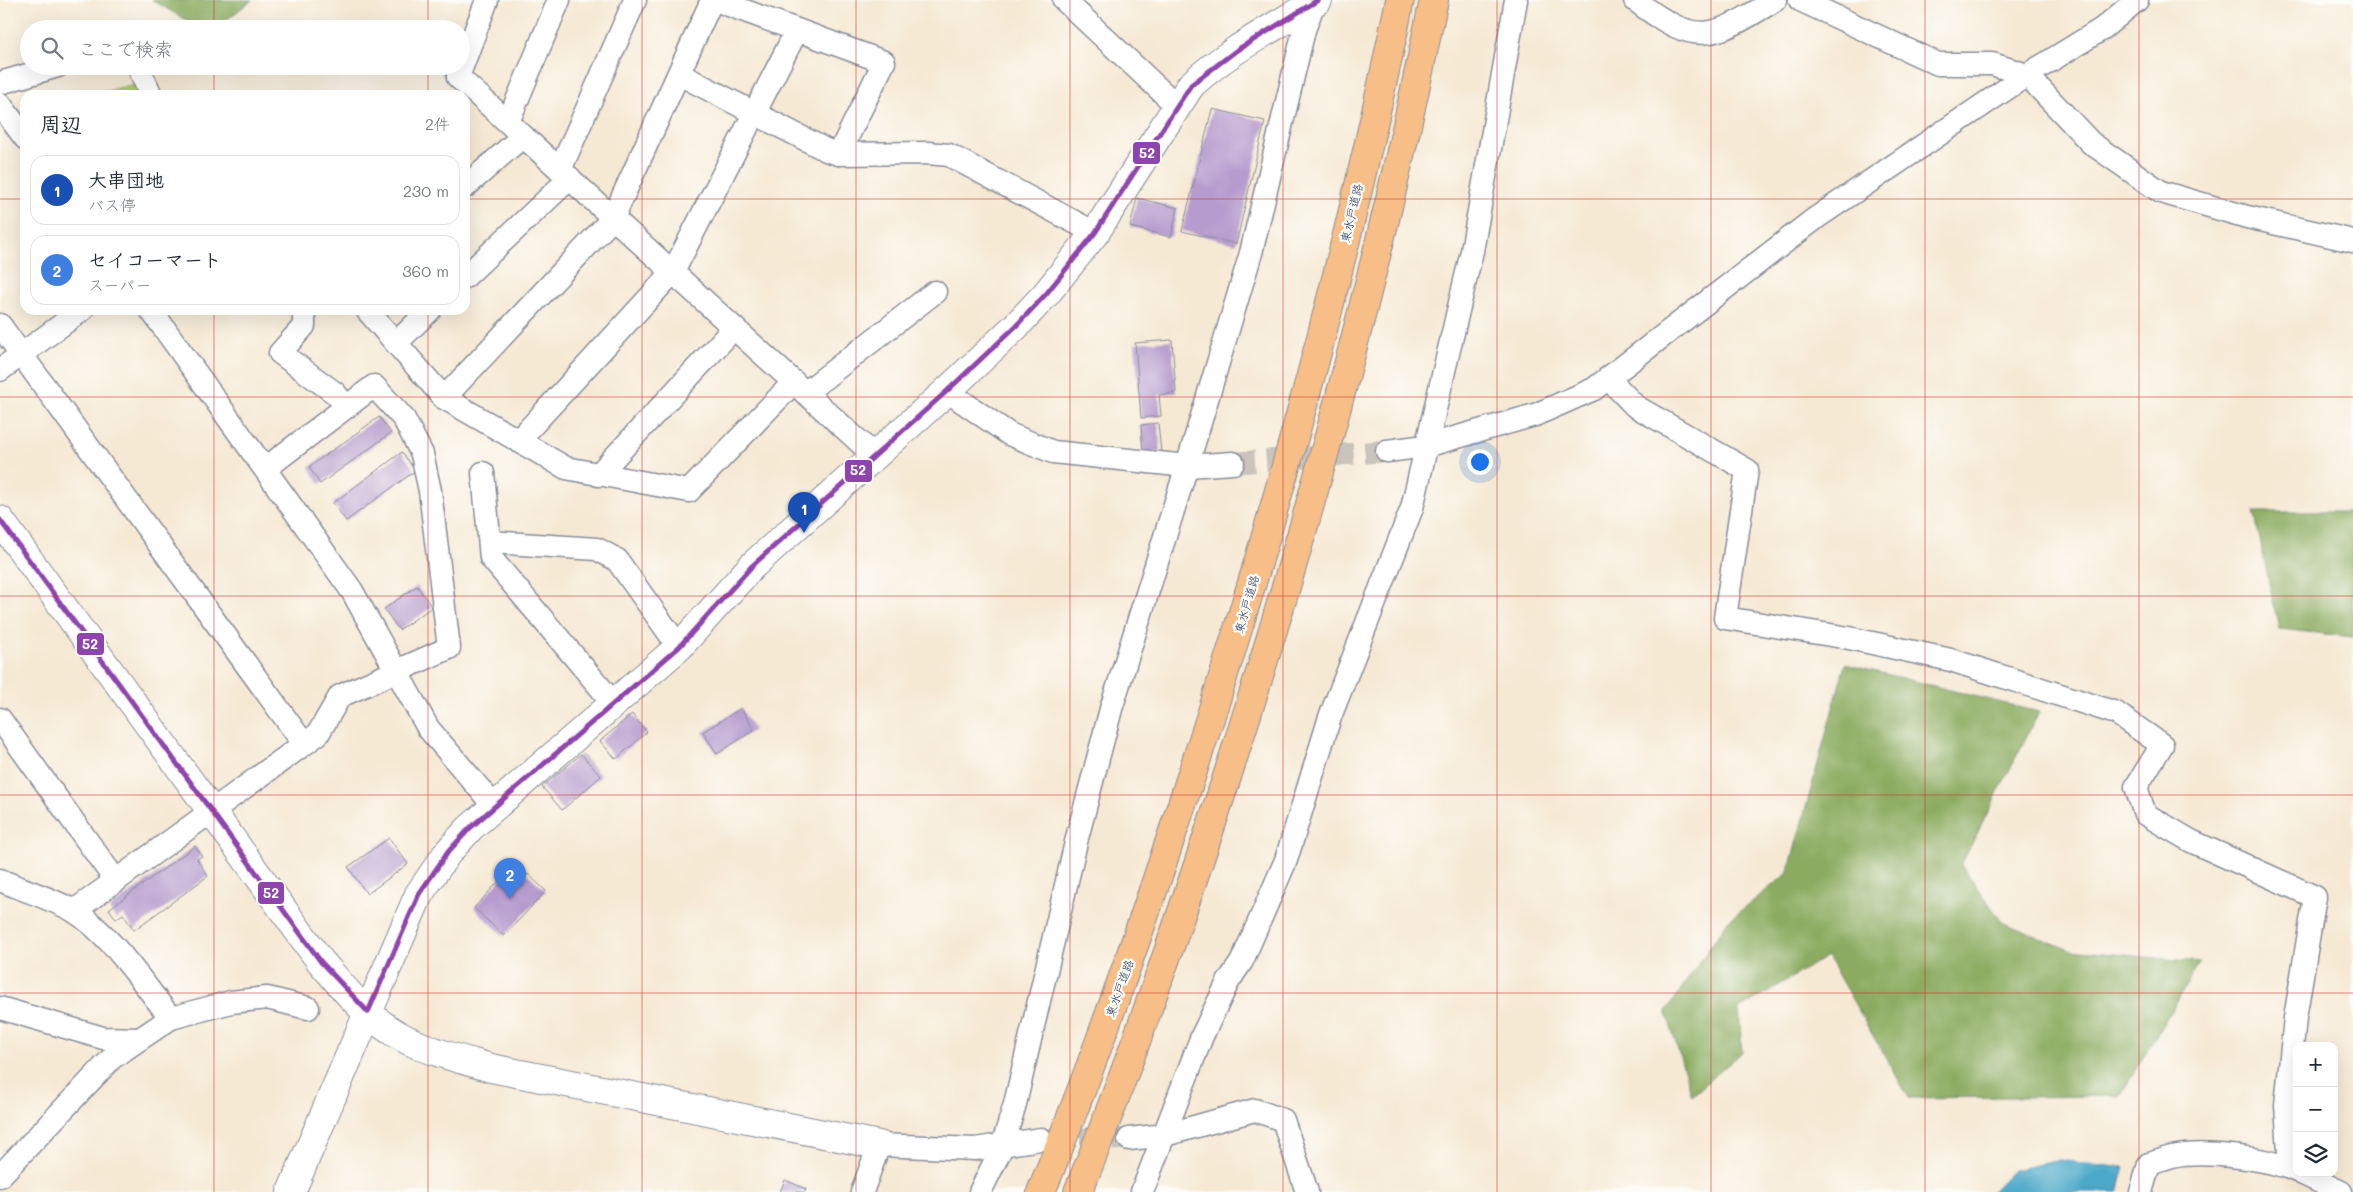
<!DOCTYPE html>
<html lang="ja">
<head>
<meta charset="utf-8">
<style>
  :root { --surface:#fff; --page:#f2f2f3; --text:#1f2937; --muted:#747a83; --line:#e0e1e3; --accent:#2563eb }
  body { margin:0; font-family:Mali,"Klee One",sans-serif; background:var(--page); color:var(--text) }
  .controls { position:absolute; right:15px; bottom:15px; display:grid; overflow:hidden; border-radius:10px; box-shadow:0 5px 20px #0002 }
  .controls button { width:45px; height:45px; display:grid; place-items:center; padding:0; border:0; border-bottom:1px solid var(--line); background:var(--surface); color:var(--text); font:25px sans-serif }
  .you { position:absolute; left:1479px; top:461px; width:18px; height:18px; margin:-12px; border:4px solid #fff; border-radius:50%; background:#1a73e8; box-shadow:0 0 0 8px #1a73e833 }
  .badge { display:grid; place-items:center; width:32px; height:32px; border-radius:50%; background:var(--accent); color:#fff; font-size:16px; font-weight:700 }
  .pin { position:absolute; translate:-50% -41px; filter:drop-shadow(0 1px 2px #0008) }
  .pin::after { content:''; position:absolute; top:26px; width:18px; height:15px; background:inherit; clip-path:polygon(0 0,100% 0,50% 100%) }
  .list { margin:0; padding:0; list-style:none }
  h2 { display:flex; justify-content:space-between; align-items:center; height:65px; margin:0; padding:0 20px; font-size:21px }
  h2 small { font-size:16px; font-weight:400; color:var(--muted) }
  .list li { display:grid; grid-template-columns:32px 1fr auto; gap:15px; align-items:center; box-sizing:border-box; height:70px; margin:0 10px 10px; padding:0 10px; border:1px solid var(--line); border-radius:15px }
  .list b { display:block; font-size:19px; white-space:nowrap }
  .list p { margin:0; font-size:16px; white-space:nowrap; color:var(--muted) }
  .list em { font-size:16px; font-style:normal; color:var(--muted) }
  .icon { flex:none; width:28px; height:28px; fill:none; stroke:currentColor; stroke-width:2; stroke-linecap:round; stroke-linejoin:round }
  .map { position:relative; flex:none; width:2353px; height:1192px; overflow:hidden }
  .search { position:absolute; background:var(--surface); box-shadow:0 5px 20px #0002; left:20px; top:20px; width:450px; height:55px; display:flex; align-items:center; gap:12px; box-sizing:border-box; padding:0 18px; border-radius:28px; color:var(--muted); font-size:19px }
  .panel { position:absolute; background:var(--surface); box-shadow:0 5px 20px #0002; left:20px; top:90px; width:450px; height:225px; border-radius:15px }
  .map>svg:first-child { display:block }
  .green { fill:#afc76c; stroke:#657b65 }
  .forest { fill:#8bac60; stroke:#536e5f }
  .water { fill:#4ba8c9; stroke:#336c94 }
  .building { fill:#b69bce }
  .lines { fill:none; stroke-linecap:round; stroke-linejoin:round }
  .minor-tunnel { stroke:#cac4bc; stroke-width:22; stroke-dasharray:22 11; stroke-linecap:butt }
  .minor-casing { stroke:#888c99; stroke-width:25 }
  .tertiary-casing { stroke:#888c99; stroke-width:30 }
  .motorway-casing { stroke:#888c99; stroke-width:30 }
  .minor { stroke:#fff; stroke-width:22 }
  .tertiary { stroke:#fff; stroke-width:28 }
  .motorway { stroke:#f7be87; stroke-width:28 }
  .bus-1-casing { stroke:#fdfcf7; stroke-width:9 }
  .bus-1 { stroke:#8e44ad; stroke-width:5 }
  .grid { fill:none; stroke:#d62828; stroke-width:1; stroke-opacity:0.55 }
  .labels { text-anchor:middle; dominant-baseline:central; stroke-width:4.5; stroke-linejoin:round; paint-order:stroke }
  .street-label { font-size:12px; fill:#1b2f5e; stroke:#fdfcf7 }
  .line-badge { stroke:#fdfcf7; stroke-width:2 }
  .badge-label { font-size:14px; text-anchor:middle; font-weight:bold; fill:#fff }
</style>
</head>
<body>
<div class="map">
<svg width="2353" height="1192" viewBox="0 0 2353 1192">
  <rect width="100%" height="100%" fill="#fdfcf7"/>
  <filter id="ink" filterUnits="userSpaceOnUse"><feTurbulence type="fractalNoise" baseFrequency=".02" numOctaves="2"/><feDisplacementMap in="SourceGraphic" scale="10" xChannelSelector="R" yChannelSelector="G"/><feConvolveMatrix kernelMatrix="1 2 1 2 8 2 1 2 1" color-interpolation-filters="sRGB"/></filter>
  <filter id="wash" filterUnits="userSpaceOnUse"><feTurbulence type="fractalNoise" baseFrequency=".0096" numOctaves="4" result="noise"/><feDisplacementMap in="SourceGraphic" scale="20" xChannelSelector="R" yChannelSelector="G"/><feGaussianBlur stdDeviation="1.12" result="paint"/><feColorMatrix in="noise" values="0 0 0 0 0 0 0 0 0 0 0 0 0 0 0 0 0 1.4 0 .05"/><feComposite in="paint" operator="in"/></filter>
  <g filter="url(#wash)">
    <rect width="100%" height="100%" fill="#f6e9d4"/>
    <polygon class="green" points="138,83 144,95 92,95"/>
    <g class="forest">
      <polygon points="152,0 252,0 215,29 201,29"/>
      <polygon points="2254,512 2353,512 2353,637 2279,629"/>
      <polygon points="1845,664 2039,712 1961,865 2002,922 2070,950 2200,962 2120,1096 1909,1098 1827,956 1739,1009 1742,1052 1692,1096 1666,1011 1728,921 1788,873"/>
    </g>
    <polygon class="water" points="2060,1160 2125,1168 2118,1192 1991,1192 2013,1170"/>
    <g id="blocks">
      <g class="building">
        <polygon points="1212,109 1265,121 1236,244 1182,231"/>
        <polygon points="1137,198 1178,208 1171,237 1130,227"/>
        <polygon points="1172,340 1176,393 1159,395 1161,416 1141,418 1135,343"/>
        <polygon points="379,417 391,433 320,484 309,467"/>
        <polygon points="1158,423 1161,452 1143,453 1141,425"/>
        <polygon points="402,452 415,471 346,521 333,503"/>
        <polygon points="417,586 432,607 399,630 384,609"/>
        <polygon points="741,708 754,730 717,754 703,732"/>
        <polygon points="632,714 647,732 616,759 600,741"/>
        <polygon points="581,754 601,776 562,810 542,787"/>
        <polygon points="389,838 408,864 367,894 348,867"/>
        <polygon points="195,846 202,856 197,859 208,876 134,930 123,914 116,919 109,909"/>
        <polygon points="510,869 522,880 528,874 546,891 504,936 474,908"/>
        <polygon points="785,1180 806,1189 805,1192 780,1192"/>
      </g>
    </g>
  </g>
  <g filter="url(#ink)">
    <use href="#blocks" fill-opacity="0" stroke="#888c99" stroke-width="1"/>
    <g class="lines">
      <g class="minor-tunnel">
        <polyline points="1233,463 1387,451"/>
        <polyline points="1047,1139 1129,1139"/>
      </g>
      <g class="minor-casing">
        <g id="minor">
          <polyline points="487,0 458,77 875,456"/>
          <polyline points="1064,0 1177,106"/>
          <path d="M1635,0c62,48 77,39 140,0"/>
          <polyline points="1800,0 1938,64 1992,64 2027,75 2091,143 2161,192 2247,217 2353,241"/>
          <polyline points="797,30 884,62 839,154"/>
          <polyline points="138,66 151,95"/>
          <polyline points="679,74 826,150 839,154 928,153 949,155 1095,233"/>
          <polyline points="0,83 58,66"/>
          <polyline points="0,104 25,138"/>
          <polyline points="508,122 559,0"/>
          <polyline points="560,170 635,0"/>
          <polyline points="465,187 523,136"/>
          <polyline points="465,277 570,178"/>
          <polyline points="151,310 352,591 428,728 495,807"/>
          <polyline points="304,310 304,326 280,353 335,393 346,406"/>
          <polyline points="367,310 444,398 566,468 689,491 794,382"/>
          <polyline points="0,325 304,744"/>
          <polyline points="396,343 430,310"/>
          <polyline points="0,370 82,310"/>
          <polyline points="1608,378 1635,406 1747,470 1725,618 1849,638 1951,660 2116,713 2162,745 2136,787 2145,814 2191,841 2315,897 2295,1018 2286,1105 2290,1168"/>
          <polyline points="947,391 1009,434 1053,452 1187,466 1233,463"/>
          <polyline points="805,393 935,292"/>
          <polyline points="444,398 613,218 712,0"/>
          <polyline points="518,441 673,272 797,30 715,0"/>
          <polyline points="1387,451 1426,446 1535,415 1594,389 1816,218 2027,75 2102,29 2137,0"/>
          <polyline points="483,473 491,558 615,705"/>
          <polyline points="598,475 734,328"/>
          <polyline points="490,542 597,549 617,560 679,647"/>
          <polyline points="0,719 116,881"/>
          <path d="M0,880c23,10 53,19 74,31 36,22 70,74 97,107"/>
          <polyline points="74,911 318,734 340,696 449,648 430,491 422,454 404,419 374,386 266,468"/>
          <polyline points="0,1008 103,1038 139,1039"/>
          <polyline points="1129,1139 1165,1135 1255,1110 1283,1120 1307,1192"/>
          <polyline points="2301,1173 2341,1192"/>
          <polyline points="0,1176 112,1058 171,1018 231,1002 267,998 308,1008"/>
          <polyline points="862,1192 879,1145 975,1149 1041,1139"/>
          <polyline points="980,1192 1002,1147 1015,1104 1077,838 1111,709 1187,466 1251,253 1304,30 1315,0"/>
          <polyline points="1142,1192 1202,1036 1228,982 1242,961 1286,860 1330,717 1412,508 1472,251 1516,0"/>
          <path d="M2141,1192l8,-28c8,-2 15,-5 23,-7 31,-7 96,1 125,14"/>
        </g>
      </g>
      <g class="tertiary-casing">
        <g id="tertiary">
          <path d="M0,520l321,442c21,24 42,51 69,68 30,20 67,28 101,38l388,77"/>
          <path d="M291,1192l128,-298 29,-42 22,-24 209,-181 73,-81 195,-175 69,-65 30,-32 49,-61 96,-148c38,-35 84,-58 127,-85"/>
        </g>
      </g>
      <g class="motorway-casing">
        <g id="motorway">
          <path d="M1041,1192c54,-131 101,-266 145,-400 86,-260 159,-524 214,-792"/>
          <path d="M1078,1192c55,-135 103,-274 148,-412 83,-256 154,-516 208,-780"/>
        </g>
      </g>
      <use href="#minor" class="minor"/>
      <use href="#tertiary" class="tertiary"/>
      <use href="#motorway" class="motorway"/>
      <g class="bus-1-casing">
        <g id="bus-1">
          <polyline points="0,520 321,962 368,1012"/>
          <polyline points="368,1012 419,894 448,852 470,828 679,647 752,566 947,391 1016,326 1046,294 1095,233 1191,85 1237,50 1318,0"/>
        </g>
      </g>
      <use href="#bus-1" class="bus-1"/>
    </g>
  </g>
  <path class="grid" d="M214,0v29M428,0v29M642,0v1192M856,0v1192M1070,0v1192M1283,0v1192M1497,0v1192M1711,0v1192M1925,0v1192M2139,0v1192M214,66v29M428,66v29M0,199h25M465,199h1888M214,310v882M428,310v882M0,397h2353M0,596h2353M0,795h2353M0,993h2353"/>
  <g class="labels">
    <g class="street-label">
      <text transform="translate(1351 213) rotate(-77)">東水戸道路</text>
      <text transform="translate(1246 604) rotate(-74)">東水戸道路</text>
      <text transform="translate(1119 988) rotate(-70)">東水戸道路</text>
    </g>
  </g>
  <g class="line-badge">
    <rect x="1132" y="141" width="29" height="24" rx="5" fill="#8e44ad"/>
    <rect x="844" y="459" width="29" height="24" rx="5" fill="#8e44ad"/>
    <rect x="76" y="632" width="29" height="24" rx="5" fill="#8e44ad"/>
    <rect x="257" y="881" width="28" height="24" rx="5" fill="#8e44ad"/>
  </g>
  <g class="badge-label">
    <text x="1147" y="158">52</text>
    <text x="858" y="475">52</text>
    <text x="90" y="649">52</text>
    <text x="271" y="898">52</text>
  </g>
</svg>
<div class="controls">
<button>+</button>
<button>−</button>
<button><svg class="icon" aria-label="layers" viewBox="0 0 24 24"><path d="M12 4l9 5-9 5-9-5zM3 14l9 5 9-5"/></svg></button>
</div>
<div class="you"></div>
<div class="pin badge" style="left:804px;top:533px;background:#1a4fb4">1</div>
<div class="pin badge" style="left:510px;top:899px;background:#3f7fe0">2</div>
<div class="search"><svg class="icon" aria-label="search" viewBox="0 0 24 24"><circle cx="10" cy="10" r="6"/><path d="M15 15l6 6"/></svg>ここで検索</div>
<section class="panel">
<h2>周辺<small>2件</small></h2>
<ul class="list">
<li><span class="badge" style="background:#1a4fb4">1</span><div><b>大串団地</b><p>バス停</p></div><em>230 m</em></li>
<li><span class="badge" style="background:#3f7fe0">2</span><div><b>セイコーマート</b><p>スーパー</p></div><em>360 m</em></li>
</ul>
</section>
</div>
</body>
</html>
